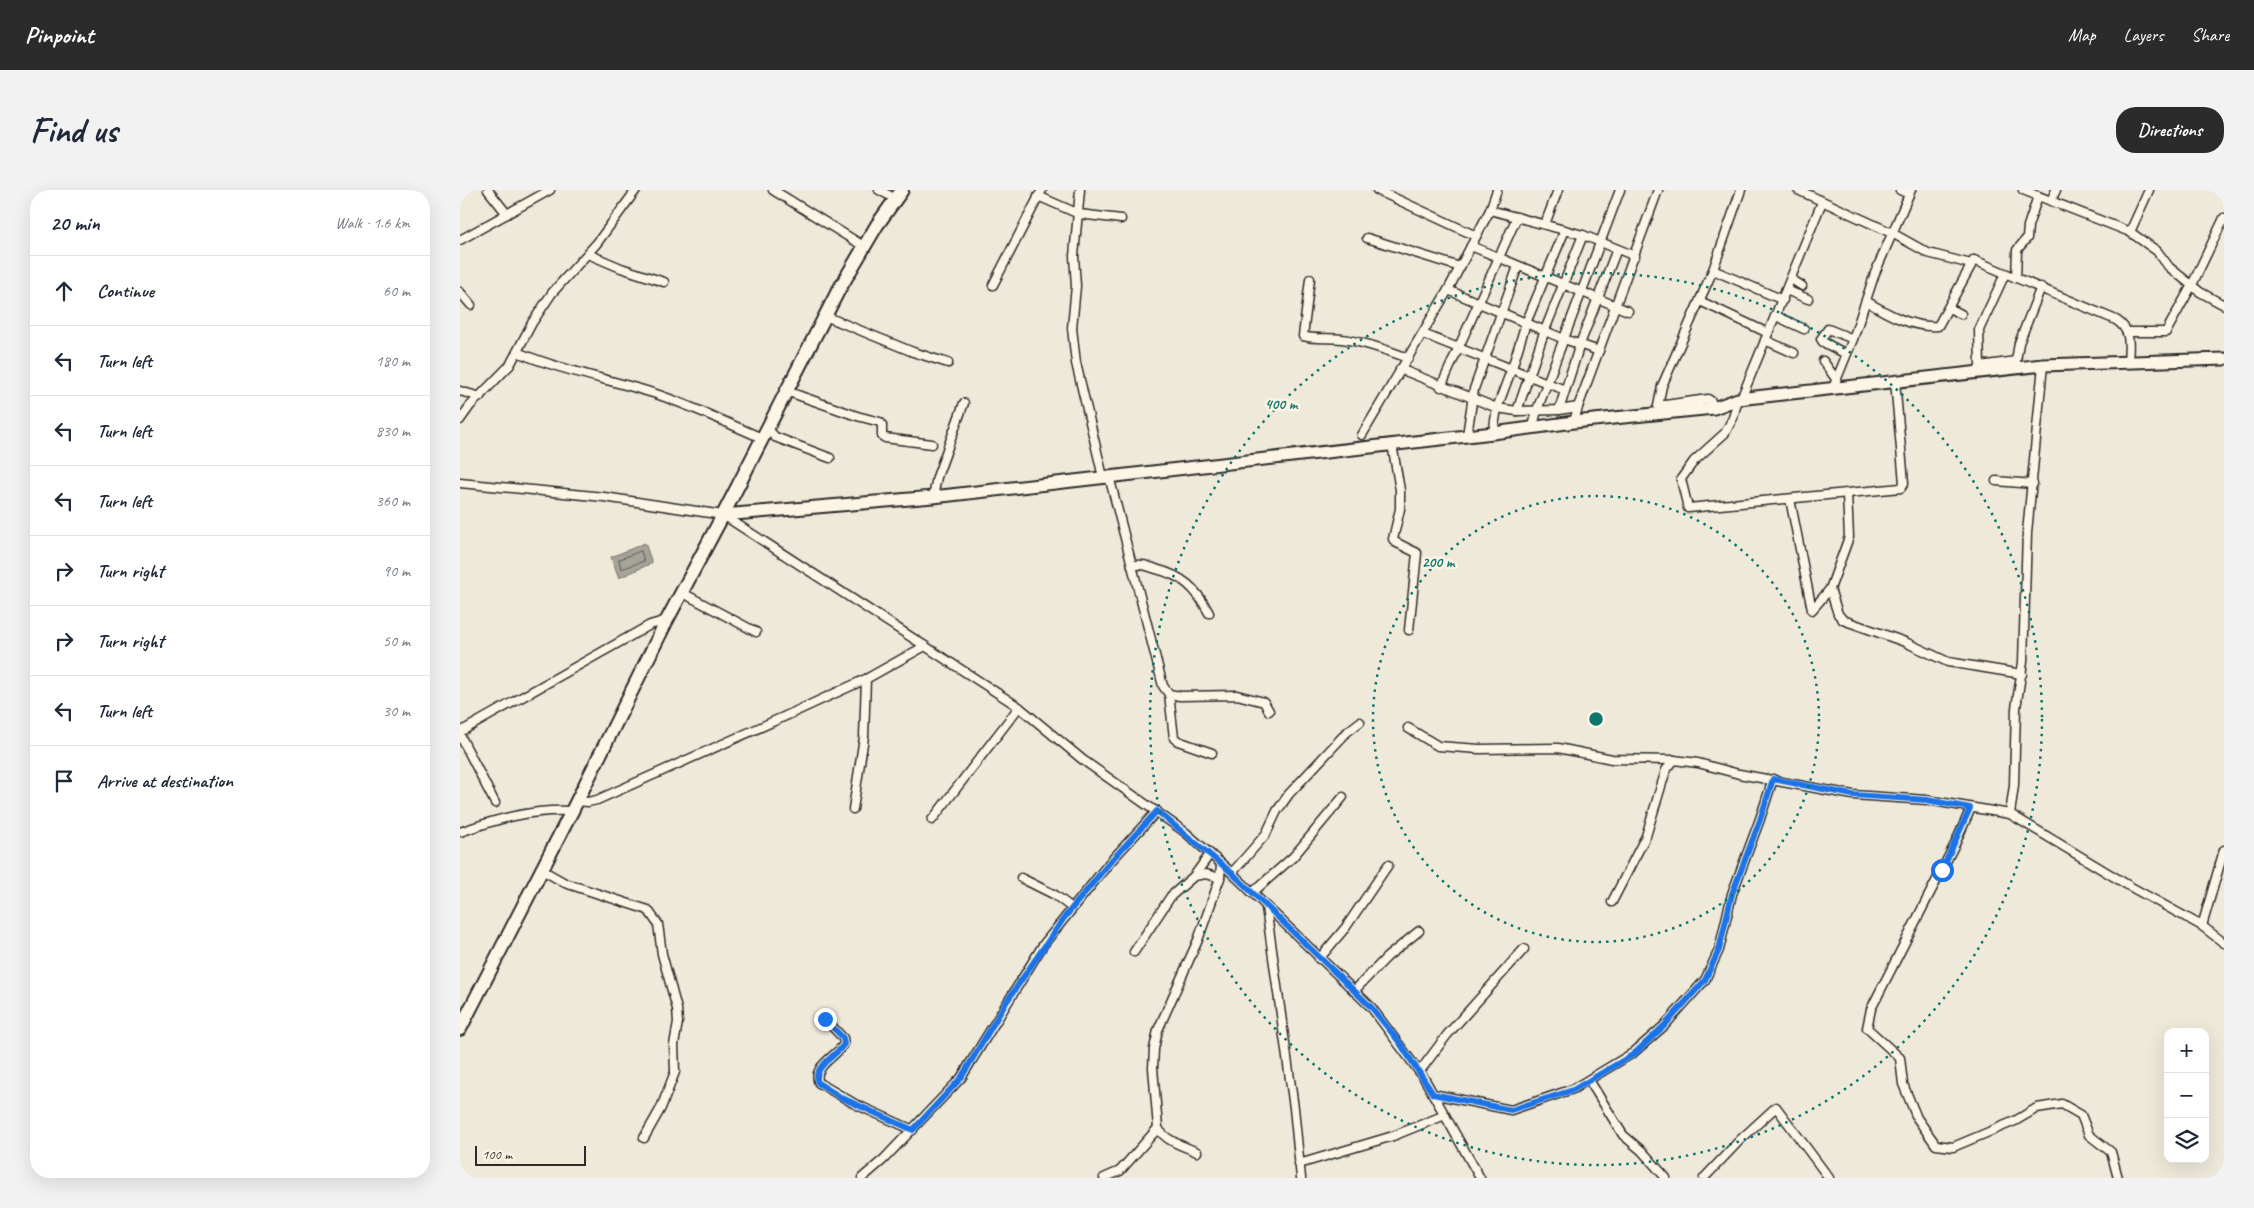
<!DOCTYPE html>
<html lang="en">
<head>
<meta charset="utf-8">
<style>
  :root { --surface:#fff; --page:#f2f2f3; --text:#1f2937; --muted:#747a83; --line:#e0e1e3; --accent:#2b2b2b }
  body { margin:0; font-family:Caveat,sans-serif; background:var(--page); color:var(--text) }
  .controls { position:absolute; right:15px; bottom:15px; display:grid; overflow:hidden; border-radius:10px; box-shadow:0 5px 20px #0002 }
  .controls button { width:45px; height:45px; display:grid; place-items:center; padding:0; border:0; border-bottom:1px solid var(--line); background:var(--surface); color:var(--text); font:25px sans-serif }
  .scale { position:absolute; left:15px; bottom:12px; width:111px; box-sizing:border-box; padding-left:5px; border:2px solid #2b2b2b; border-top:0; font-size:14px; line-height:18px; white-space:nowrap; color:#2b2b2b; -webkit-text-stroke:4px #fcf5e5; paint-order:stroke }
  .stop { position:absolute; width:15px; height:15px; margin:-11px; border:4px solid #1a73e8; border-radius:50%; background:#fff }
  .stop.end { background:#1a73e8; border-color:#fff; box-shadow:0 1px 5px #0008 }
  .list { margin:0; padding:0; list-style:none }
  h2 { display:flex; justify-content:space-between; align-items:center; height:65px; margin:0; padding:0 20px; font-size:21px }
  h2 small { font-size:16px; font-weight:400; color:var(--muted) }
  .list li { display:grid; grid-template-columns:32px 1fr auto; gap:15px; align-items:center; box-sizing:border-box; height:70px; padding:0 20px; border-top:1px solid var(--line) }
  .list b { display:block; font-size:19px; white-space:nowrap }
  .list em { font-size:16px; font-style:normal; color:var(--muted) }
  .icon { flex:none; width:28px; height:28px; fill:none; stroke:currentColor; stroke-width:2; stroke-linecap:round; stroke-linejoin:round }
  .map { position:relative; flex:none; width:1764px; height:988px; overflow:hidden; border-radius:20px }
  header { display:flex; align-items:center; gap:30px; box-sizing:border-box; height:70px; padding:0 25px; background:var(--accent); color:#fff }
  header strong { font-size:24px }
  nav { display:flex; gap:28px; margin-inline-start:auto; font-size:18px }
  .intro { display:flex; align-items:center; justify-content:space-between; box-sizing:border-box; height:120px; padding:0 30px }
  h1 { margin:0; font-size:35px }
  .button { padding:12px 22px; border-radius:20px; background:var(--accent); color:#fff; font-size:18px; font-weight:700 }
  main { display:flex; gap:30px; padding:0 30px }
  aside { flex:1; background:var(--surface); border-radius:20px; box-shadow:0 5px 20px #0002 }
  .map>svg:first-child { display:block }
  .water { fill:#a6a399; stroke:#75736d }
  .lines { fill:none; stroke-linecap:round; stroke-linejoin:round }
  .shore { stroke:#5c5b57; stroke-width:1 }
  .street-casing { stroke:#2b2b2b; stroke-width:11 }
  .secondary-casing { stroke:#2b2b2b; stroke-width:15 }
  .primary-casing { stroke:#2b2b2b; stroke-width:16 }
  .street { stroke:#fcf5e5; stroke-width:8 }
  .secondary { stroke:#fcf5e5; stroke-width:11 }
  .primary { stroke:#fcf5e5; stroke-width:12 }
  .route { stroke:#1a73e8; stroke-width:6 }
  .ring { fill:none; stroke:#0f766e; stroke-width:2.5; stroke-dasharray:2.5 5 }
  .centre { fill:#0f766e; stroke:#fcf5e5; stroke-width:2.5 }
  .ring-label { font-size:15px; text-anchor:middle; font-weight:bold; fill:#0f766e; stroke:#fcf5e5; stroke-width:5; stroke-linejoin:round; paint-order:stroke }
</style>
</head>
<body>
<header>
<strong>Pinpoint</strong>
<nav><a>Map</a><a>Layers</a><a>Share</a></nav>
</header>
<div class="intro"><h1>Find us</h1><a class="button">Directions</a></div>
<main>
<aside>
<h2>20 min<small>Walk · 1.6 km</small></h2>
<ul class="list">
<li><svg class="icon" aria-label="ahead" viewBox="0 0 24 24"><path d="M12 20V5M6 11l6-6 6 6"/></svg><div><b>Continue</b></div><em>60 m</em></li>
<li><svg class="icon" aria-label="left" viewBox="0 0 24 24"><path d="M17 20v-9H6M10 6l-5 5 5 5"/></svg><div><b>Turn left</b></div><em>180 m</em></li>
<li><svg class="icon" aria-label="left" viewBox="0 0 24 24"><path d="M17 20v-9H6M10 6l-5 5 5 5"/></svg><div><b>Turn left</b></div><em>830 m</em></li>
<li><svg class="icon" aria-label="left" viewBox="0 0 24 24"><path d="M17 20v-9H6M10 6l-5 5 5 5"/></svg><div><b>Turn left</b></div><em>360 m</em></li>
<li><svg class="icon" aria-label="right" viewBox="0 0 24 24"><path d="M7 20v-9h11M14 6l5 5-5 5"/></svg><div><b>Turn right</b></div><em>90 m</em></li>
<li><svg class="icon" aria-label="right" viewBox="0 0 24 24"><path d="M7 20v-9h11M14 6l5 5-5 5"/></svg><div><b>Turn right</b></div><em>50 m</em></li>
<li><svg class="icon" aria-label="left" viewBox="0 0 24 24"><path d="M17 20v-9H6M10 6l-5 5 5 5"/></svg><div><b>Turn left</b></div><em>30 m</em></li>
<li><svg class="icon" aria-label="arrive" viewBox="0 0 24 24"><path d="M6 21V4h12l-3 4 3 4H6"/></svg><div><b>Arrive at destination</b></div></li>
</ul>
</aside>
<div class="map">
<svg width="1764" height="988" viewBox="0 0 1764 988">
  <rect width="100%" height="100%" fill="#efe9da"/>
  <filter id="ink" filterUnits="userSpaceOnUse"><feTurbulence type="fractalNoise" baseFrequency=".02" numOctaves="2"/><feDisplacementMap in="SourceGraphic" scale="10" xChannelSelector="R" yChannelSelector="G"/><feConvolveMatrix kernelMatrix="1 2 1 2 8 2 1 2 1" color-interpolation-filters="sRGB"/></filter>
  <g filter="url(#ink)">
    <polygon class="water" points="185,353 192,373 159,388 151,367"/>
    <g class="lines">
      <polygon class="shore" points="181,361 184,371 161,379 159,370"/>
      <g class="street-casing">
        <g id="street">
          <polyline points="28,0 47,24"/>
          <polyline points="313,0 405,57"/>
          <polyline points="419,0 436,9"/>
          <polyline points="620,0 614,66 616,96 612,138 616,173 643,287"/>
          <polyline points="917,0 1016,46"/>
          <polyline points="1338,0 1432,43 1468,63 1511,74"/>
          <polyline points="1440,0 1449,4"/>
          <polyline points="1563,0 1670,42 1697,61 1709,77 1740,102 1764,115"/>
          <polyline points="578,6 619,24 661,29"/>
          <polyline points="1591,11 1596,0"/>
          <polyline points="1030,20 1123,45 1175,66"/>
          <polyline points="1085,34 1098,0"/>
          <polyline points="1670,42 1689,0"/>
          <polyline points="907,48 1000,77"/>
          <polyline points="0,50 90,0"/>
          <polyline points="1011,56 1168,121"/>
          <polyline points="128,64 161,78 204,92"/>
          <polyline points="1253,80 1323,110"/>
          <polyline points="1545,84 1519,140 1520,176 1556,171 1559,153 1581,97"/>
          <polyline points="1556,88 1557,60 1567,48 1568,36 1578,6"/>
          <path d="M850,89l-7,57c12,4 26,1 39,3 23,3 45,11 66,19"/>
          <polyline points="1331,89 1342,96"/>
          <polyline points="533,95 582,0"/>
          <polyline points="988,100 1104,149 1139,161"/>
          <polyline points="1326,100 1348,109"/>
          <polyline points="0,102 11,115"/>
          <polyline points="1240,111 1308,143"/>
          <path d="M1406,111c21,13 47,27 72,25l36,-66 142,60c16,10 13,25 12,42"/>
          <polyline points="1489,118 1501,124"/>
          <polyline points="365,126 453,162 488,173"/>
          <polyline points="1316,126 1344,139"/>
          <polyline points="1668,142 1706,142 1732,95 1764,28"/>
          <polyline points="963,144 1105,200"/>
          <polyline points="1305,150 1334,163"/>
          <path d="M57,162c45,19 93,27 139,42 36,12 71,29 106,44"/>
          <polyline points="1386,164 1363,152 1361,149 1368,139 1393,149"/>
          <polyline points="1363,171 1376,189"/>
          <polyline points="940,179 1037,218 1057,221 1099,220 1118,217"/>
          <polyline points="981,197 1057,27"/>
          <polyline points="1373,198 1393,149 1415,83 1451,0"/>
          <polyline points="0,201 20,207"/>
          <polyline points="326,201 397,226 420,232 422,235 422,246 425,248 472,254"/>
          <polyline points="1278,209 1273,228 1265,243 1234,271 1221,289 1228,318 1441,298 1444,293 1435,191"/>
          <polyline points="1281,209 1362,12"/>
          <polyline points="1254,218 1251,211 1248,209 1198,216 1202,196 1253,80 1281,0"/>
          <polyline points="1099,220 1120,154 1157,59"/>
          <polyline points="1057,221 1085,140 1123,45"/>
          <polyline points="0,230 10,216 50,175 72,133 92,103 137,53 176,0"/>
          <polyline points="1114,232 1118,217 1198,0"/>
          <polyline points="1073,237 1077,220 1160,0"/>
          <polyline points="307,238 315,247 370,268"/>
          <polyline points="1033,243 1037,218 1052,178 1066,133 1105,40"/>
          <polyline points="902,245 988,100 1030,20 1037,0"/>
          <polyline points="1007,245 1014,199 1058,76"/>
          <polyline points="932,254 940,300 940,319 933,349 935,352 957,363 949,440"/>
          <polyline points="649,286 703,496 709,504 714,548 718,551 752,563"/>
          <polyline points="1536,291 1573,294"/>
          <polyline points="0,293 144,307 263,325 559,517 623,570 725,642 772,683 911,817 964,888 1020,988"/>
          <polyline points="473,307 477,287 504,213"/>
          <polyline points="1330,309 1352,420 1370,399 1389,347 1387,304"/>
          <path d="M672,376c8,-3 16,0 24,3 27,7 40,19 53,44"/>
          <polyline points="1370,399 1378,424 1383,430 1445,452 1488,472 1562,484"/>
          <polyline points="221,402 296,442"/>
          <polyline points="709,504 720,506 777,505 804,512 809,521"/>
          <polyline points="948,538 978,556 1019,559 1098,558 1152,569 1214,570"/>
          <polyline points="0,542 190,435 207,430"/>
          <polyline points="0,545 35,613"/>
          <polyline points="116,611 128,612 137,610 330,524 406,489 465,456"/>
          <polyline points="1511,618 1495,654 1411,819 1407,838 1440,868 1443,894 1457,928 1476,955 1493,957 1555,931 1577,918 1602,914 1621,925 1629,945 1651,962 1658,988"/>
          <polyline points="393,619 404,547 406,489"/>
          <polyline points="1550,624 1554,595 1556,518 1563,472 1567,343 1583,175"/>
          <polyline points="472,630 559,517"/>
          <path d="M0,642c37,-13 72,-23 112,-21"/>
          <polyline points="82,680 105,693 188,720 198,734 202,764 217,819 218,832 214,855 215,882 201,918 184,948"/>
          <polyline points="772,683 806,644 817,621 829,604 887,542 900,532"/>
          <polyline points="734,686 746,684 760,688"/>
          <polyline points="561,688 595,705 612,718"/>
          <polyline points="792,703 833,667 883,607"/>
          <polyline points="1152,712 1186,646 1206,580 1214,570 1238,573 1279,584 1393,605 1467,610 1550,624 1671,697 1742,736 1764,753"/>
          <polyline points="806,717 834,918 841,988"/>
          <polyline points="1742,736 1764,660"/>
          <polyline points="674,762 711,706 734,686 750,664"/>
          <polyline points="859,769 886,737 928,675"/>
          <polyline points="894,801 927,767 959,741"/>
          <path d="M365,829l18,19 1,6c-7,12 -33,23 -25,39l36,21 58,26"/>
          <polyline points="960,881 987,845 1064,759"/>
          <polyline points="1129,890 1163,945 1182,961 1206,988"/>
          <polyline points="973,904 1051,920 1113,899 1173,863 1204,836 1245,790 1259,760 1272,704 1300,629 1313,589"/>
          <path d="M737,962c-13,-6 -32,-11 -39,-24l-5,-60 1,-19 4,-19 40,-90 22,-62 1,-14"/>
          <polyline points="839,974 933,946 985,925"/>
          <polyline points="402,988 424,969 501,888 583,755 650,672 697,621"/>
          <polyline points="644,988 660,981 698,938"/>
          <polyline points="1244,988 1280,950 1316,917 1369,988"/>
        </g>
      </g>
      <g class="secondary-casing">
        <polyline id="secondary" points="263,325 473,307 1033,243 1114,232 1254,218 1278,209 1583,175 1764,169"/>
      </g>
      <g class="primary-casing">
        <polyline id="primary" points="0,839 112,621 207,430 263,325 377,103 417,35 442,0"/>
      </g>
      <use href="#street" class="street"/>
      <use href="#secondary" class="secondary"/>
      <use href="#primary" class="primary"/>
    </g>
  </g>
  <g class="lines" filter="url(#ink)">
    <path class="route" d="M365,829l18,19 1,6c-7,12 -33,23 -26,39l24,15 71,32 48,-52 46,-77 57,-83 46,-56 47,-51 75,62 140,135 28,35 33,51 78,16 62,-20 61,-36 30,-28 41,-46 14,-30 13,-56 28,-74 13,-41 80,16 74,5 43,8 -28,62"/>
  </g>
  <g class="ring">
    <circle cx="1136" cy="529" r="223"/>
    <circle cx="1136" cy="529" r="446"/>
  </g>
  <circle cx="1136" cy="529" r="8" class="centre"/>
  <g class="ring-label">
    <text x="821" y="219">400 m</text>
    <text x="978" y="377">200 m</text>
  </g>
</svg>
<div class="controls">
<button>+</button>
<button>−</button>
<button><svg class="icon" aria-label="layers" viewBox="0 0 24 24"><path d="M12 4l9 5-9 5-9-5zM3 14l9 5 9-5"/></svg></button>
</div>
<div class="scale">100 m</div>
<div class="stop" style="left:1482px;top:680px"></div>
<div class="stop end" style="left:365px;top:829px"></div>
</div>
</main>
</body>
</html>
